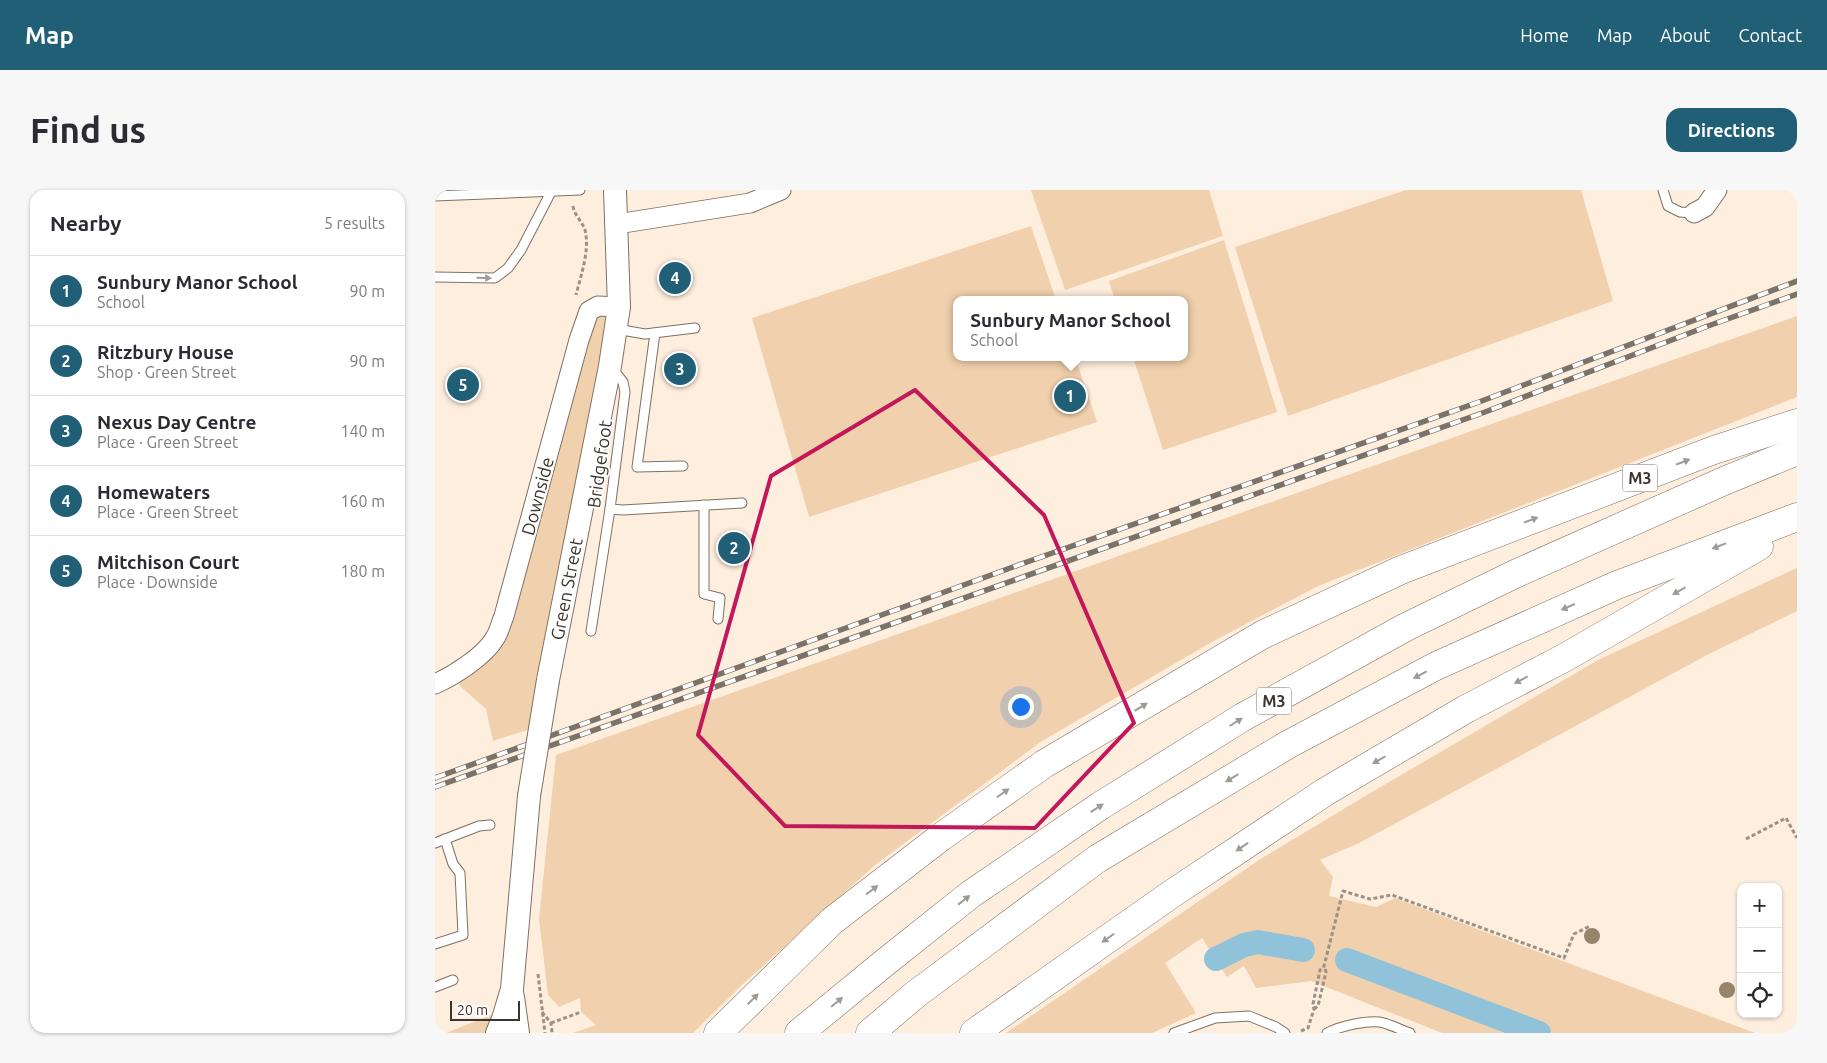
<!DOCTYPE html>
<html lang="en">
<head>
<meta charset="utf-8">
<style>
  :root { --surface:#fff; --page:#f7f7f7; --text:#2b2b33; --muted:#7c7c81; --line:#e1e1e2; --accent:#215f76 }
  body { margin:0; font-family:Ubuntu,sans-serif; background:var(--page); color:var(--text) }
  .controls { position:absolute; right:15px; bottom:15px; display:grid; overflow:hidden; border-radius:10px; box-shadow:0 1px 4px #0004 }
  .controls button { width:45px; height:45px; display:grid; place-items:center; padding:0; border:0; border-bottom:1px solid var(--line); background:var(--surface); color:var(--text); font:25px sans-serif }
  .scale { position:absolute; left:15px; bottom:12px; width:70px; box-sizing:border-box; padding-left:5px; border:2px solid #3b352f; border-top:0; font-size:14px; line-height:18px; white-space:nowrap; color:#3b352f; -webkit-text-stroke:4px #fefefe; paint-order:stroke }
  .you { position:absolute; left:585px; top:516px; width:18px; height:18px; margin:-12px; border:4px solid #fff; border-radius:50%; background:#1a73e8; box-shadow:0 0 0 8px #1a73e833 }
  .badge { display:grid; place-items:center; width:32px; height:32px; border-radius:50%; background:var(--accent); color:#fff; font-size:16px; font-weight:700 }
  .pin { position:absolute; translate:-50% -50%; border:2px solid #fff; box-shadow:0 1px 5px #0006 }
  .popup { position:absolute; left:518px; top:106px; width:235px; height:65px; box-sizing:border-box; display:grid; place-content:center; border-radius:10px; background:var(--surface); filter:drop-shadow(0 1px 4px #0005); font-size:16px; white-space:nowrap; color:var(--muted) }
  .popup b { font-size:19px; color:var(--text) }
  .popup::after { content:''; position:absolute; left:50%; top:100%; margin-left:-10px; border:10px solid transparent; border-top-color:var(--surface) }
  .list { margin:0; padding:0; list-style:none }
  h2 { display:flex; justify-content:space-between; align-items:center; height:65px; margin:0; padding:0 20px; font-size:21px }
  h2 small { font-size:16px; font-weight:400; color:var(--muted) }
  .list li { display:grid; grid-template-columns:32px 1fr auto; gap:15px; align-items:center; box-sizing:border-box; height:70px; padding:0 20px; border-top:1px solid var(--line) }
  .list b { display:block; font-size:19px; white-space:nowrap }
  .list p { margin:0; font-size:16px; white-space:nowrap; color:var(--muted) }
  .list em { font-size:16px; font-style:normal; color:var(--muted) }
  .icon { flex:none; width:28px; height:28px; fill:none; stroke:currentColor; stroke-width:2; stroke-linecap:round; stroke-linejoin:round }
  .map { position:relative; flex:none; width:1362px; height:843px; overflow:hidden; border-radius:15px }
  header { display:flex; align-items:center; gap:30px; box-sizing:border-box; height:70px; padding:0 25px; background:var(--accent); color:#fff }
  header strong { font-size:24px }
  nav { display:flex; gap:28px; margin-inline-start:auto; font-size:18px }
  .intro { display:flex; align-items:center; justify-content:space-between; box-sizing:border-box; height:120px; padding:0 30px }
  h1 { margin:0; font-size:35px }
  .button { padding:12px 22px; border-radius:15px; background:var(--accent); color:#fff; font-size:18px; font-weight:700 }
  main { display:flex; gap:30px; padding:0 30px }
  aside { flex:1; background:var(--surface); border-radius:15px; box-shadow:0 1px 4px #0004 }
  .map>svg:first-child { display:block }
  .green { fill:#f1d0ad }
  .lines { fill:none; stroke-linecap:round; stroke-linejoin:round }
  .canal { stroke:#90c3d9; stroke-width:24 }
  .service-casing { stroke:#7e7162; stroke-width:11 }
  .minor-casing { stroke:#7e7162; stroke-width:21 }
  .tertiary-casing { stroke:#7e7162; stroke-width:24 }
  .motorway-casing { stroke:#7e7162; stroke-width:29 }
  .path { stroke:#9c9186; stroke-width:3; stroke-dasharray:4 2.5; stroke-linecap:butt }
  .service { stroke:#fff; stroke-width:9 }
  .minor { stroke:#fff; stroke-width:19 }
  .tertiary { stroke:#fff; stroke-width:22 }
  .motorway { stroke:#fff; stroke-width:28 }
  .rail-casing { stroke:#7b7269; stroke-width:5.5 }
  .rail { stroke:#fefefe; stroke-width:4; stroke-dasharray:11; stroke-linecap:butt }
  .tertiary-bridge-casing { stroke:#7e7162; stroke-width:24; stroke-linecap:butt }
  .tertiary-bridge { stroke:#fff; stroke-width:22 }
  .tree { fill:#98846d }
  .oneway { fill:#9d9a97 }
  .marked { fill:none; stroke:#c2185b; stroke-width:4; stroke-linejoin:round }
  .labels { text-anchor:middle; dominant-baseline:central; stroke-width:4; stroke-linejoin:round; paint-order:stroke }
  .shield { fill:#fefefe; stroke:#76716d; stroke-width:1 }
  .shield-label { font-size:16px; font-weight:bold; fill:#3b352f }
  .street-label { font-size:18px; fill:#3b352f; stroke:#fefefe }
</style>
</head>
<body>
<header>
<strong>Map</strong>
<nav><a>Home</a><a>Map</a><a>About</a><a>Contact</a></nav>
</header>
<div class="intro"><h1>Find us</h1><a class="button">Directions</a></div>
<main>
<aside>
<h2>Nearby<small>5 results</small></h2>
<ul class="list">
<li><span class="badge">1</span><div><b>Sunbury Manor School</b><p>School</p></div><em>90 m</em></li>
<li><span class="badge">2</span><div><b>Ritzbury House</b><p>Shop · Green Street</p></div><em>90 m</em></li>
<li><span class="badge">3</span><div><b>Nexus Day Centre</b><p>Place · Green Street</p></div><em>140 m</em></li>
<li><span class="badge">4</span><div><b>Homewaters</b><p>Place · Green Street</p></div><em>160 m</em></li>
<li><span class="badge">5</span><div><b>Mitchison Court</b><p>Place · Downside</p></div><em>180 m</em></li>
</ul>
</aside>
<div class="map">
<svg width="1362" height="843" viewBox="0 0 1362 843">
  <rect width="100%" height="100%" fill="#feeede"/>
  <g class="green">
    <polygon points="596,0 774,0 788,46 630,100"/>
    <polygon points="971,0 1146,0 1178,111 853,226 800,57"/>
    <polygon points="596,36 621,110 521,110 521,167 640,167 662,232 374,327 317,128"/>
    <polygon points="789,50 842,222 728,260 698,167 749,167 749,110 680,110 674,91"/>
    <polygon points="184,117 108,524 92,540 58,551 51,519 25,496 21,483 60,449 154,121"/>
    <polygon points="1362,126 1362,207 883,396 775,453 607,551 440,675 310,792 258,843 138,843 161,835 146,822 145,808 124,817 113,805 104,729 121,565"/>
    <polygon points="1362,378 1362,421 1272,465 924,653 885,670 898,687 894,706 941,717 960,708 1320,843 1007,843 876,791 821,798 809,776 792,787 767,748 730,773 761,823 717,843 571,843 827,668 937,602 1163,470"/>
    <polygon points="61,823 53,843 11,843"/>
  </g>
  <g class="lines">
    <g class="canal">
      <polyline points="781,769 809,755 823,752 868,760"/>
      <polyline points="912,770 1104,843"/>
    </g>
    <g class="service-casing">
      <g id="service">
        <polyline points="1228,0 1233,16 1245,22 1259,23"/>
        <polyline points="0,6 145,0"/>
        <polyline points="0,87 60,88 73,78 86,60 116,2"/>
        <polyline points="181,139 210,144 260,138"/>
        <polyline points="220,143 202,277 248,276"/>
        <polyline points="269,315 269,404 285,408 283,429"/>
        <polyline points="175,319 188,320 307,313"/>
        <polyline points="156,441 175,319 190,202 188,192 177,178"/>
        <polyline points="0,653 44,636 55,635"/>
        <polyline points="0,754 28,745 25,683 18,674 10,649"/>
        <polyline points="0,797 18,790"/>
        <polyline points="739,843 780,828 814,826 841,837 850,843"/>
        <path d="M892,843c13,-7 43,-14 57,-10 9,3 18,7 26,10"/>
      </g>
    </g>
    <g class="minor-casing">
      <g id="minor">
        <polyline points="1259,23 1270,17 1282,0"/>
        <polyline points="182,34 315,13 346,0"/>
        <path d="M0,494c18,-8 50,-28 60,-46 4,-6 6,-15 9,-22l75,-276 10,-29 9,-5 21,1"/>
      </g>
    </g>
    <g class="tertiary-casing">
      <g id="tertiary">
        <polyline points="113,490 175,176 184,117 180,0"/>
        <polyline points="78,807 83,843"/>
        <polyline points="62,843 68,829 77,799 94,606"/>
      </g>
    </g>
    <g class="motorway-casing">
      <g id="motorway">
        <polyline points="283,843 397,731 506,647 609,574 827,445 966,380 1279,260 1362,233"/>
        <polyline points="364,843 453,770 536,704 665,616 808,527 971,437 1080,384 1289,291 1362,261"/>
        <polyline points="435,843 481,804 662,669 854,554 1001,476 1182,395 1362,327"/>
        <polyline points="539,843 735,705 890,602 1031,519 1129,468 1324,356"/>
      </g>
    </g>
    <g class="path">
      <path d="M138,16c1,9 9,15 12,24 5,20 -4,45 -9,65"/>
      <polyline points="1311,649 1351,628 1362,648"/>
      <polyline points="103,784 110,843"/>
      <polyline points="879,819 883,816 891,782 889,776"/>
      <polyline points="107,822 116,833 117,843"/>
      <polyline points="116,833 146,822"/>
      <polyline points="866,841 873,838 879,819 878,814 885,780 889,776 908,701 935,709 957,705 1129,768 1139,744 1155,736"/>
    </g>
    <use href="#service" class="service"/>
    <use href="#minor" class="minor"/>
    <use href="#tertiary" class="tertiary"/>
    <use href="#motorway" class="motorway"/>
    <g class="rail-casing">
      <g id="rail">
        <polyline points="0,588 578,377 1044,212 1362,91"/>
        <polyline points="0,597 1050,222 1273,136 1362,104"/>
      </g>
    </g>
    <use href="#rail" class="rail"/>
    <g class="tertiary-bridge-casing">
      <polyline id="tertiary-bridge" points="94,606 113,490"/>
    </g>
    <use href="#tertiary-bridge" class="tertiary-bridge"/>
  </g>
  <g class="tree">
    <circle cx="1157" cy="746" r="8"/>
    <circle cx="1292" cy="800" r="8"/>
  </g>
  <defs><path id="oneway-solid" d="M-6-.8H1V-3.2L6.5 0L1 3.2V.8H-6Z" transform="scale(1.25)"/></defs>
  <g class="oneway">
    <use href="#oneway-solid" transform="translate(49 88) rotate(1)"/>
    <use href="#oneway-solid" transform="translate(1248 272) rotate(-21)"/>
    <use href="#oneway-solid" transform="translate(1096 330) rotate(-21)"/>
    <use href="#oneway-solid" transform="translate(1284 356) rotate(159)"/>
    <use href="#oneway-solid" transform="translate(1244 401) rotate(150)"/>
    <use href="#oneway-solid" transform="translate(1133 417) rotate(156)"/>
    <use href="#oneway-solid" transform="translate(985 485) rotate(152)"/>
    <use href="#oneway-solid" transform="translate(1086 490) rotate(152)"/>
    <use href="#oneway-solid" transform="translate(706 517) rotate(-31)"/>
    <use href="#oneway-solid" transform="translate(801 532) rotate(-32)"/>
    <use href="#oneway-solid" transform="translate(944 570) rotate(150)"/>
    <use href="#oneway-solid" transform="translate(797 588) rotate(149)"/>
    <use href="#oneway-solid" transform="translate(568 603) rotate(-35)"/>
    <use href="#oneway-solid" transform="translate(662 618) rotate(-33)"/>
    <use href="#oneway-solid" transform="translate(807 657) rotate(146)"/>
    <use href="#oneway-solid" transform="translate(437 700) rotate(-37)"/>
    <use href="#oneway-solid" transform="translate(529 710) rotate(-38)"/>
    <use href="#oneway-solid" transform="translate(673 748) rotate(145)"/>
    <use href="#oneway-solid" transform="translate(318 809) rotate(-45)"/>
    <use href="#oneway-solid" transform="translate(402 812) rotate(-40)"/>
  </g>
  <path class="marked" d="M480,200l129,125 90,208 -99,105 -250,-2 -87,-91 73,-259z"/>
  <g class="labels">
    <g class="shield">
      <rect x="1187.5" y="274.5" width="35" height="27" rx="4"/>
      <rect x="821.5" y="497.5" width="35" height="27" rx="4"/>
    </g>
    <g class="shield-label">
      <text x="1205" y="288">M3</text>
      <text x="839" y="511">M3</text>
    </g>
    <g class="street-label">
      <text transform="translate(164 274) rotate(-82)">Bridgefoot</text>
      <text transform="translate(102 306) rotate(-75)">Downside</text>
      <text transform="translate(131 399) rotate(-79)">Green Street</text>
    </g>
  </g>
</svg>
<div class="controls">
<button>+</button>
<button>−</button>
<button><svg class="icon" aria-label="locate" viewBox="0 0 24 24"><circle cx="12" cy="12" r="6"/><path d="M12 2v4M12 18v4M2 12h4M18 12h4"/></svg></button>
</div>
<div class="scale">20 m</div>
<div class="you"></div>
<div class="pin badge" style="left:635px;top:206px">1</div>
<div class="popup"><b>Sunbury Manor School</b>School</div>
<div class="pin badge" style="left:299px;top:358px">2</div>
<div class="pin badge" style="left:245px;top:179px">3</div>
<div class="pin badge" style="left:240px;top:88px">4</div>
<div class="pin badge" style="left:28px;top:195px">5</div>
</div>
</main>
</body>
</html>
